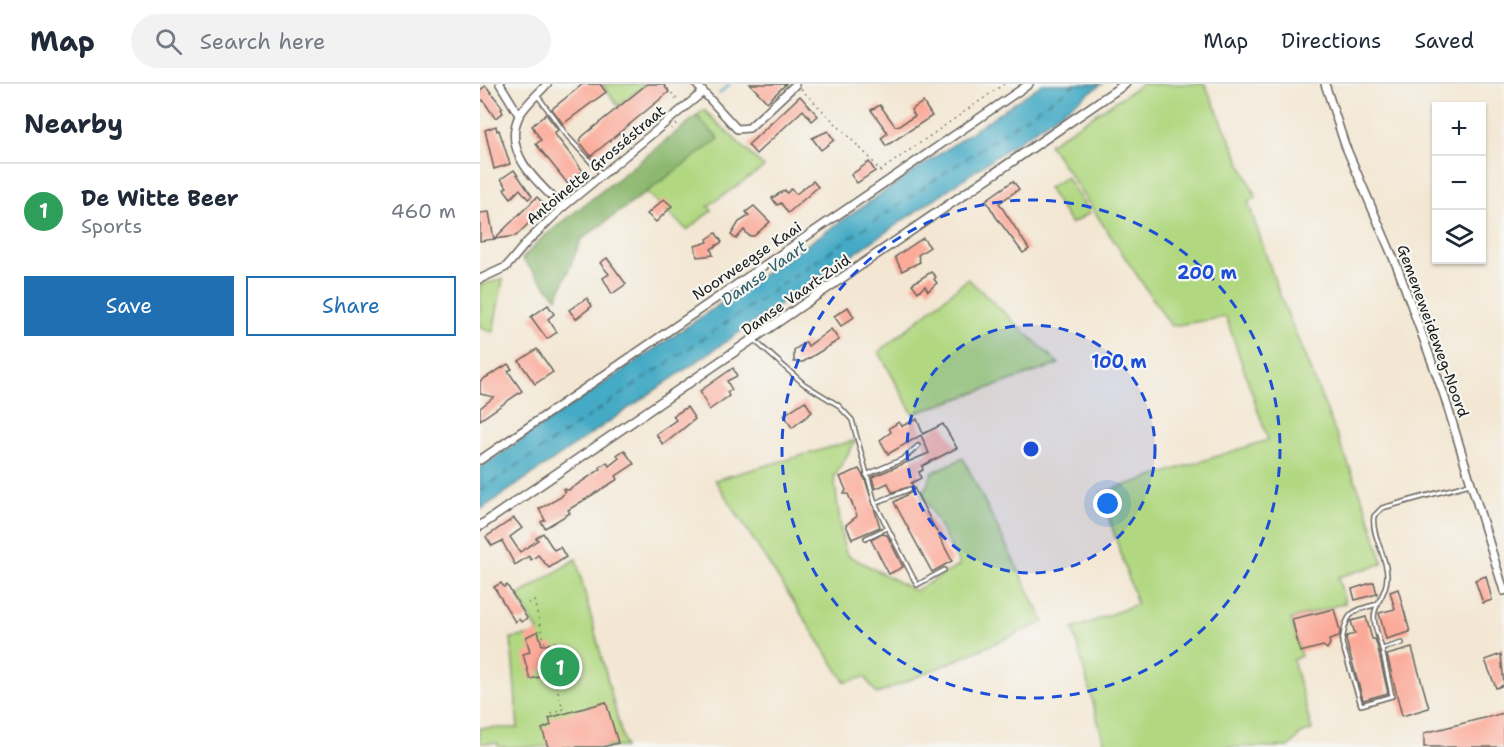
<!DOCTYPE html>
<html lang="en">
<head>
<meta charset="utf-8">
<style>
  :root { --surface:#fff; --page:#f2f2f3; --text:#1f2937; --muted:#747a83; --line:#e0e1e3; --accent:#1f6fb2 }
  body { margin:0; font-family:"Shantell Sans",sans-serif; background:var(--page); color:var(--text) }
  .controls { position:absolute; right:18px; top:18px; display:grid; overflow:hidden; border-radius:0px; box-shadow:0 2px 4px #0004 }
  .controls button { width:54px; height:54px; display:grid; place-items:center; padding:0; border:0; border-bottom:2px solid var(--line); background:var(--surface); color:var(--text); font:30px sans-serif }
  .you { position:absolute; left:628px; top:420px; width:21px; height:21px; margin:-15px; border:4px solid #fff; border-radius:50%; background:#1a73e8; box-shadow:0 0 0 9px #1a73e833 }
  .badge { display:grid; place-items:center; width:39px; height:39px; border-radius:50%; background:var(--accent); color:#fff; font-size:20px; font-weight:700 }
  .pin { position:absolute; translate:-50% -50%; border:3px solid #fff; box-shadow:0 2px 6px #0006 }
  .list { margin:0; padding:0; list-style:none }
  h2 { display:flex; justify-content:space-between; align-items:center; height:78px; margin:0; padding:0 24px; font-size:26px }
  h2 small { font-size:20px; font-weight:400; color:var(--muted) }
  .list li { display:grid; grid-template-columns:39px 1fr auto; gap:18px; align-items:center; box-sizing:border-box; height:96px; padding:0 24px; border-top:2px solid var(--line) }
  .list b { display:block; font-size:22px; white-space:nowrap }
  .list p { margin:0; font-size:20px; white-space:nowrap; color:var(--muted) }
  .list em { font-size:20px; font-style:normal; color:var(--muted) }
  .actions { display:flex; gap:12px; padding:18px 24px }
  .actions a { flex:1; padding:14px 0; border:2px solid var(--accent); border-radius:0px; text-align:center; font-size:21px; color:var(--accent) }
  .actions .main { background:var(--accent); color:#fff }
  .icon { flex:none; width:33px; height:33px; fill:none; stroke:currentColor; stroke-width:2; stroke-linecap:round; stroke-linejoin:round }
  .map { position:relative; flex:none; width:1024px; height:663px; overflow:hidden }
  header { display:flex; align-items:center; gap:36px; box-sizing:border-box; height:84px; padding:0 30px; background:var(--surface); border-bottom:2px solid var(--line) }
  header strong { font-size:28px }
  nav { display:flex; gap:33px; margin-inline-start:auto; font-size:21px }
  .search { width:420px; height:54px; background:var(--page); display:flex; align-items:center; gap:15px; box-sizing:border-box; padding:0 21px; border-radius:33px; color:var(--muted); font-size:22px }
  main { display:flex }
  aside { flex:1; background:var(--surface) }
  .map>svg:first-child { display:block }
  .green { fill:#b1d881; stroke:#667a4e; stroke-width:1.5 }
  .forest { fill:#8cb86f; stroke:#546a46; stroke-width:1.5 }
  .water { fill:#45aac5; stroke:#306370; stroke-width:1.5 }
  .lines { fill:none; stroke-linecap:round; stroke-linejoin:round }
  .stream { stroke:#45aac5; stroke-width:2 }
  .ferry { stroke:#2e5c68; stroke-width:1.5; stroke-dasharray:8 6; stroke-linecap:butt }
  .building { fill:#fbaa99 }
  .service-casing { stroke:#67635c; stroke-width:6 }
  .minor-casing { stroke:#67635c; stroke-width:10 }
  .tertiary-casing { stroke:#67635c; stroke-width:11 }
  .path { stroke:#67635c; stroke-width:1.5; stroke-dasharray:1.5 4.5; stroke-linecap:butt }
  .service { stroke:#fff; stroke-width:3 }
  .minor { stroke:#fff; stroke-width:7 }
  .tertiary { stroke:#fff; stroke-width:8 }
  .ring { fill:none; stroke:#1d4ed8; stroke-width:3; stroke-dasharray:10 8 }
  .labels { text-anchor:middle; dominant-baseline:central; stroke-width:4.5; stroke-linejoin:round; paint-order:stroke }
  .street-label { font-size:15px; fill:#1c1c1c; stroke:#f6f6f2 }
  .water-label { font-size:16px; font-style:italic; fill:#2e5c68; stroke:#f6f6f2 }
  .centre { fill:#1d4ed8; stroke:#f6f6f2; stroke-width:3 }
  .ring-label { font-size:18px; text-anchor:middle; font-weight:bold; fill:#1d4ed8; stroke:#f6f6f2; stroke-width:4.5; stroke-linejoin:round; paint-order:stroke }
</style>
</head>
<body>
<header>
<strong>Map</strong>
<div class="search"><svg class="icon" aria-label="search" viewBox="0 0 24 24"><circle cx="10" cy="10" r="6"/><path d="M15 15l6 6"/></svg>Search here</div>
<nav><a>Map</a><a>Directions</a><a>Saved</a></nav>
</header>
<main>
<aside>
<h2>Nearby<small></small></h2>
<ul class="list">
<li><span class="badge" style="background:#2e9e5b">1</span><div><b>De Witte Beer</b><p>Sports</p></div><em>460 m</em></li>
</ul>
<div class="actions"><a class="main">Save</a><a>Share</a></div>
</aside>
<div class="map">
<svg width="1024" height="663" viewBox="0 0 1024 663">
  <rect width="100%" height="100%" fill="#f6f6f2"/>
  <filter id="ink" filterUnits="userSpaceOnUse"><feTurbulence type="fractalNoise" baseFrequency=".0167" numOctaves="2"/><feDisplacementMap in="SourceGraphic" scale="12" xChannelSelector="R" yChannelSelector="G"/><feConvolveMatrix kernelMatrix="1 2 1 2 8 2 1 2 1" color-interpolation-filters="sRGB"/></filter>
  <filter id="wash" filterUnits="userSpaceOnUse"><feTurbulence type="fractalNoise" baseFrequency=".008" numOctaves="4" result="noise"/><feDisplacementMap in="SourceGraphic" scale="24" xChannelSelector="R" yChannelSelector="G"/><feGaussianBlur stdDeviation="1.35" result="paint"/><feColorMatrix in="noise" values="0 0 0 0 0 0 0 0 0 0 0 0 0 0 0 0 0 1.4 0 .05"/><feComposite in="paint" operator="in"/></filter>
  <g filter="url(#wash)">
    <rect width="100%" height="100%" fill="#f3e7d3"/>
    <g class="green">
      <polygon points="122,0 165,0 138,22"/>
      <polygon points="662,0 725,0 776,113 768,118 798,206 887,426 902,476 902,480 858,493 865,519 811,535 821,572 813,576 832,646 821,650 809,663 625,663 593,545 657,520 621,409 788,356 746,233 691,242 569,60"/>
      <polygon points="224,26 284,83 228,122 232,126 207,146 146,90"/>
      <polygon points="586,93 610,129 591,140 568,104"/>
      <polygon points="23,195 13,248 0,244 0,201"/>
      <polygon points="488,195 579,280 433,330 399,268"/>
      <polygon points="376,356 354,393 363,460 367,471 435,507 480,481 443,410 453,388 483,374 564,538 397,610 385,593 365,598 235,396"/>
      <polygon points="96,475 145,663 18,663 18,659 0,659 0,644 38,644 31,554 53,551 58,547 38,512"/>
    </g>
    <polygon class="forest" points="217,32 239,55 101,156 77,214 42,175 61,155"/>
    <polygon class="water" points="562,0 622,0 0,426 0,384"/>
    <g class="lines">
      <polyline class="stream" points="239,10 250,0"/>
      <polyline class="ferry" points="0,407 595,0"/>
    </g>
    <g id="blocks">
      <g class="building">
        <polygon points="103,0 120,0 126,8 83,40 72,25"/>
        <polygon points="167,0 183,0 189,8 111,72 99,57 103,52"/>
        <polygon points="270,0 306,0 287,18"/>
        <polygon points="6,2 23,24 21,25 23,29 15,34 3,16 0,18 0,6"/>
        <polygon points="320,12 338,32 332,37 323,26 276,70 268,61"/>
        <polygon points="443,18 452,32 406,62 401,54 408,49 391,26 400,21 415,42 420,41 435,32 431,26"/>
        <polygon points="66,30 78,46 74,49 103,87 88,100 56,60 61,56 52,42"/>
        <polygon points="16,42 17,47 19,46 30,80 14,85 5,46"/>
        <polygon points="348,47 354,56 341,66 332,54"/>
        <polygon points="389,78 395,87 377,99 371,91"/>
        <polygon points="34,86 52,112 48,115 40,105 31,114 24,105 27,103 21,95"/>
        <polygon points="333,97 338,103 308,129 301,119 297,121 292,114 305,106 307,109 311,105 316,110"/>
        <polygon points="533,97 539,105 519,119 549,165 543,169 516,133 506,116"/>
        <polygon points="57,113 64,120 60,124 62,126 36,152 0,157 0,129 9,128 14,155"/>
        <polygon points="184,115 192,122 176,138 167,130"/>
        <polygon points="274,122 290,138 274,152 269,152 264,146 256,155 251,151 259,138 269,132 266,128"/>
        <polygon points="236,149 242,158 231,165 233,171 217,173 215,162 228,158 227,155"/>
        <polygon points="443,154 450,163 438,171 440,178 422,187 415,173"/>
        <polygon points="127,174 146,200 132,210 123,194 129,190 120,179"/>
        <polygon points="451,188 456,193 454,195 457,199 448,207 445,202 438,208 432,200"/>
        <polygon points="107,214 112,222 96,235 89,226"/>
        <polygon points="68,221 74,230 68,235 77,248 67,255 51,233"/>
        <polygon points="368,223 374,233 361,242 354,232"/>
        <polygon points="351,245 359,256 323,278 314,278 314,266 326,258 328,262"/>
        <polygon points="57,265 73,288 55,300 39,277"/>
        <polygon points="28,280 32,285 28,287 42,307 0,336 0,324 14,313 0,310 0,297"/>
        <polygon points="253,284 257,292 247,297 252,306 247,308 249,312 229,326 220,307"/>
        <polygon points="325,317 332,328 312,344 304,331"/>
        <polygon points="207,323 215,335 183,361 176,350 196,336 193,332"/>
        <polygon points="437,335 443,350 463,340 477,364 442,382 443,386 439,388 441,394 431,399 433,402 412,408 408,399 395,405 392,393 449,369 441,351 408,370 400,356 411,348 409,344 419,338 422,342"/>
        <polygon points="144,366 154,380 136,392 138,395 88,426 90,429 65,444 61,438 65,436 59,425 81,413 85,408 83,405 89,406 121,385 120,383 127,378 129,382 139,374 137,371"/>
        <polygon points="379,385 385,395 400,443 372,455 366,441 377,432 368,410 364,410 366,406 360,393"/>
        <polygon points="434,404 472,477 452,488 414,418 432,408"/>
        <polygon points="34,434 42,444 30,453 40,468 58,456 56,454 63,449 74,466 80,463 86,473 69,484 58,471 51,476 49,472 35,481 22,457 12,462 6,453"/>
        <polygon points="402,450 407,451 423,483 409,490 391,456"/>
        <polygon points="1006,492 1012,516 1003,519 995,496"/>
        <polygon points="894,498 897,510 875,516 872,505"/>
        <polygon points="21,499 24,503 27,501 47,534 41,538 39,535 35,538 14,503"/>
        <polygon points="918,505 930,548 906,555 899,529 915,525 910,508"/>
        <polygon points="854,525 860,547 859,553 849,556 850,560 847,565 843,562 820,568 812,535"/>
        <polygon points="886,533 892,555 895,555 897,561 908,609 883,616 866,556 867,552 875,550 871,537"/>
        <polygon points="58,547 62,561 74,560 77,573 67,576 69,584 58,587 60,593 50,595 43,570 50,568 46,553"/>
        <polygon points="932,564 949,624 922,632 907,571"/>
        <polygon points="1021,570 1024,601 1016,604 1005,576"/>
        <polygon points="126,618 138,659 123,663 68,663 62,645 71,641 69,634"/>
        <polygon points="1024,629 1024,663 944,663 944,649"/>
      </g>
    </g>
  </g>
  <g filter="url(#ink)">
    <use href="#blocks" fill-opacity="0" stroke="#67635c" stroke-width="1.5"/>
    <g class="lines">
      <g class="service-casing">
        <g id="service">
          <polyline points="57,11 88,53 121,89"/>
          <polyline points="274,256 324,300 358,321 372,336 395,419 437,501 464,486"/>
          <polyline points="386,391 423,375 438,362"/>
          <polyline points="395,419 430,405"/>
          <polyline points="386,454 407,444"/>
          <path d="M898,520c-28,7 -32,9 -36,39l19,62 31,-9 -10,-47"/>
          <path d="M922,559l-20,6c-3,-12 -10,-26 -7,-38 4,-13 12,-20 12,-35 0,-21 -16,-40 -13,-60l8,-8 88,-24"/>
        </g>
      </g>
      <g class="minor-casing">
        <g id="minor">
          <polyline points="20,0 39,31"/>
          <path d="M67,0c-9,10 -22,21 -28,32 -18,37 21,69 44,91"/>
          <polyline points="216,0 257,45 269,44 315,1"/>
          <polyline points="845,0 865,61 918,185 964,311 1024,507"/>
          <polyline points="0,195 26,183 47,158 83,123 223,8"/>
          <polyline points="0,376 549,0"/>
        </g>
      </g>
      <g class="tertiary-casing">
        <polyline id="tertiary" points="0,442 645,0"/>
      </g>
      <g class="path">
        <polyline points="184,0 199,18"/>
        <polyline points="321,5 390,74 402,90"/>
        <polyline points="191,45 199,37"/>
        <polyline points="400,87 524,0"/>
        <polyline points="48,519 54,517 65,560 76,558 80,574 70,577 83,626 68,631"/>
      </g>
      <use href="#service" class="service"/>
      <use href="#minor" class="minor"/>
      <use href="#tertiary" class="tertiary"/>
    </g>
  </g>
  <circle cx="551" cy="365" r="124" fill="#1d4ed8" fill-opacity=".12"/>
  <g class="ring">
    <circle cx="551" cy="365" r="124"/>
    <circle cx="551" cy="365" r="249"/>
  </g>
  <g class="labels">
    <g class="street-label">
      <text transform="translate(116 81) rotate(-40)">Antoinette Grosséstraat</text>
      <text transform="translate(267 177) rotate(-34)">Noorweegse Kaai</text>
      <text transform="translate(316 211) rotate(-35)">Damse Vaart-Zuid</text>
      <text transform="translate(953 247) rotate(70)">Gemeneweideweg-Noord</text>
    </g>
    <g class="water-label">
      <text transform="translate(284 189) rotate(-35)">Damse Vaart</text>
    </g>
  </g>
  <circle cx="551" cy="365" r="9" class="centre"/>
  <g class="ring-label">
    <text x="727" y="195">200 m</text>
    <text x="639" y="284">100 m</text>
  </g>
</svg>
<div class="controls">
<button>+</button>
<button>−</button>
<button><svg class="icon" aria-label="layers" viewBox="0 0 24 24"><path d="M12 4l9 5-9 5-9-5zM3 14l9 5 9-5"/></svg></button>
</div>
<div class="you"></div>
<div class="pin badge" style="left:80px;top:583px;background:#2e9e5b">1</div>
</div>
</main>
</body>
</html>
